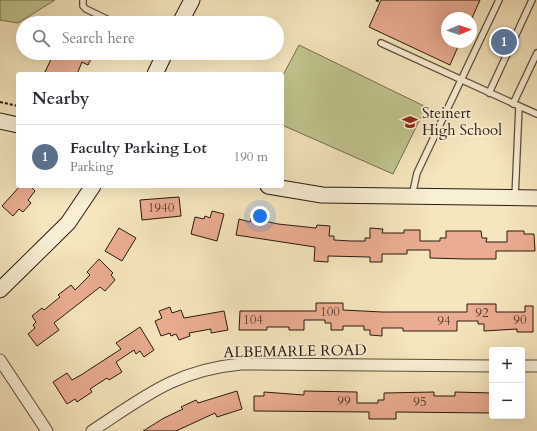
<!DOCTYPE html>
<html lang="en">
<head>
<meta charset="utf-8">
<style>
  :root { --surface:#fff; --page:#f7f7f7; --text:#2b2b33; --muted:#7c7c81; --line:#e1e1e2; --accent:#b45309 }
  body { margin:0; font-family:Cardo,serif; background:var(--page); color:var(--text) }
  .controls { position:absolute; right:12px; bottom:12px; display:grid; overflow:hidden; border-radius:4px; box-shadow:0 4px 16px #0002 }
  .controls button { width:36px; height:36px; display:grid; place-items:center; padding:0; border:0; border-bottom:1px solid var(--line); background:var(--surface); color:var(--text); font:20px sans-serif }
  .compass { position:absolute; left:441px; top:12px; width:36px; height:36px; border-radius:50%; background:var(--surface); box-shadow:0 4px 16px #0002; rotate:88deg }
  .you { position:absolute; left:260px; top:216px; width:14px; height:14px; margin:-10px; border:3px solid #fff; border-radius:50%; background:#1a73e8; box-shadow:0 0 0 6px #1a73e833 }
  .badge { display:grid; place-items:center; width:26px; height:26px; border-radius:50%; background:var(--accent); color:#fff; font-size:13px; font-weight:700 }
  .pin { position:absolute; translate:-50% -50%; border:2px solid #fff; box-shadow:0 1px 4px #0006 }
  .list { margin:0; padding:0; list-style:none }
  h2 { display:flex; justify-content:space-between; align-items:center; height:52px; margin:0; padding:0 16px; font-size:17px }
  h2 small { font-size:13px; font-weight:400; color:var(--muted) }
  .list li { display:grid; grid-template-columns:26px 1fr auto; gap:12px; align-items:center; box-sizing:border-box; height:64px; padding:0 16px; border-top:1px solid var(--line) }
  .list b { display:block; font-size:15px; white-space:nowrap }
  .list p { margin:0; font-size:13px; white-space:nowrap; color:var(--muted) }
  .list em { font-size:13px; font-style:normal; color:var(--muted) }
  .icon { flex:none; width:22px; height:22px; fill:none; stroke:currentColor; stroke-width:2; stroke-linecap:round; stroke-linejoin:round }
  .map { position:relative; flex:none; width:537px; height:431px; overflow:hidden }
  .search { position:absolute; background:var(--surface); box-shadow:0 4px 16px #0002; left:16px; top:16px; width:268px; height:44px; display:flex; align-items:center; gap:10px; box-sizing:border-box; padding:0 14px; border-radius:22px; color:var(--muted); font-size:15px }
  .panel { position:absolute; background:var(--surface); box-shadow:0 4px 16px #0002; left:16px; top:72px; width:268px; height:116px; border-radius:4px }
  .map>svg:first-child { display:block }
  .green { fill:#c0c48e; stroke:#746e50 }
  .building { fill:#ebad91; stroke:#291912 }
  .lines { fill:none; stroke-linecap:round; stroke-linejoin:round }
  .lane-casing { stroke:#5c4c3d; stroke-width:8 }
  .street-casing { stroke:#5c4c3d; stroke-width:13 }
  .secondary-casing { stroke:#291912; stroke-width:17 }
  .path { stroke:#291912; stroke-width:2; stroke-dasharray:3 2; stroke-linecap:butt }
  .lane { stroke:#f9efd4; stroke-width:5.5 }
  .street { stroke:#f9efd4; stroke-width:11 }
  .secondary { stroke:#f9efd4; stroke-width:15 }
  .labels { text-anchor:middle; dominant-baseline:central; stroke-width:4; stroke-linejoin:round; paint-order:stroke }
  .number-label { font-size:13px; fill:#5a3e32 }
  .poi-label { font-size:15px; fill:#291912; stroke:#f9efd4; text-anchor:start }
  .street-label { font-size:15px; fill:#291912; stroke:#f9efd4 }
</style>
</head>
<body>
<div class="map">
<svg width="537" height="431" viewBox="0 0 537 431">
  <rect width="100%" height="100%" fill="#f6e6bd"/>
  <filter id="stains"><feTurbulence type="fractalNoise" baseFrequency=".005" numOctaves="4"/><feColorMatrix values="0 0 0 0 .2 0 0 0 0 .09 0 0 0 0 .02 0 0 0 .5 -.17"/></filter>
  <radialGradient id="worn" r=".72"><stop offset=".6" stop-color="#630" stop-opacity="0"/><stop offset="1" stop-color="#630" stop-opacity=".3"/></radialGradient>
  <g class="green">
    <polygon points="0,0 55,0 18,23 0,20"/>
    <polygon points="299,45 426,107 393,174 282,125 282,77"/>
  </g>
  <g class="building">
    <polygon points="381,0 480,0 472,18 447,18 447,42 460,42 450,65 369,27"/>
    <polygon points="54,53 94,53 88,65 82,62 77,74 44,74"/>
    <polygon points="20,186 30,186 35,191 28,200 31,203 23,212 19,209 13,216 2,206"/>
    <polygon points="179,197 181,216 142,220 140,200"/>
    <polygon points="212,211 224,214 217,241 191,234 195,217 204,219 205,216 210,218"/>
    <polygon points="251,218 278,224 316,228 317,225 330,226 329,236 334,236 334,240 351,241 365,241 365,238 370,238 370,228 383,229 382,233 404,233 404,230 420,230 420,241 440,241 440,238 446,238 446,231 481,231 482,238 487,238 486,242 507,242 507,231 524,231 524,234 534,234 535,251 496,251 496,259 466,259 430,258 430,250 407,250 407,254 382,254 382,262 370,262 370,257 328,256 328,262 314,261 315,247 236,235 239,219 250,222"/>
    <polygon points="119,228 136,238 122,261 105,251"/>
    <polygon points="99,259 113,273 111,275 115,280 105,291 100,287 54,323 59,330 37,346 28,334 35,328 33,325 36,322 32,316 42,308 44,310 60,297 58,295 71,285 75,290 90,275 87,272"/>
    <polygon points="316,303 343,303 343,310 382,312 467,312 467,304 496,304 496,312 525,312 525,306 533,306 533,332 517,332 517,329 484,331 484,324 478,324 478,321 457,321 457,331 403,331 403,328 382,328 382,336 370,335 370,330 364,330 364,326 343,326 343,330 331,330 331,323 325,323 325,320 304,320 304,330 289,330 289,327 267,327 267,330 239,330 240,311 316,311"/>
    <polygon points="170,307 172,313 181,310 184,318 224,311 228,330 211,333 211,329 189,333 190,336 179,340 176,334 171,336 170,333 161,336 155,321 162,318 159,311"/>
    <polygon points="140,327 154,350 144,357 140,351 136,354 134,350 116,362 122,372 109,380 107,378 90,389 92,392 77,402 75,399 67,404 53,382 67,373 72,380 81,375 121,349 116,343"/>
    <polygon points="237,391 242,409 217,417 215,413 176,431 143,431 164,418 183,409 181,407 196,400 198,403"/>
    <polygon points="304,391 357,392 357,403 378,403 378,400 384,400 384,393 434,392 434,396 455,396 455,392 492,393 492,413 396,412 396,419 369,419 369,412 254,411 254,396 264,396 264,392 304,395"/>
  </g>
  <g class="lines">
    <g class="lane-casing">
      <g id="lane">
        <polyline points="83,0 83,6 86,9 115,23"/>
        <polyline points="381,43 519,106 515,198"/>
        <polyline points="489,93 532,0"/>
        <polyline points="513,104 537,53"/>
        <polyline points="519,106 537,114"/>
        <polyline points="412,196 417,173 499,0"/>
      </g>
    </g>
    <g class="street-casing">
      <g id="street">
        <polyline points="0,360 47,431"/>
        <polyline points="522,366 537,366"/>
        <path d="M92,431c52,-34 84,-61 149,-67l251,2"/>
      </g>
    </g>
    <g class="secondary-casing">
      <g id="secondary">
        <polyline points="180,23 192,0"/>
        <polyline points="155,74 165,53"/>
        <polyline points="0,121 18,125"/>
        <polyline points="268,186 322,195 537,198"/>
        <polyline points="0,290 68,223 93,186"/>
      </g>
    </g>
    <g class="path">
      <polyline points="376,0 380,2"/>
      <polyline points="0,102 18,106"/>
    </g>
    <use href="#lane" class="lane"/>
    <use href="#street" class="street"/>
    <use href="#secondary" class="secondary"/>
  </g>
  <defs>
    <g id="school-bare" transform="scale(1.2)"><path d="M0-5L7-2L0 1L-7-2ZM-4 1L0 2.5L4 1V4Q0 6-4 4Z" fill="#8f2418" stroke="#f9efd4" stroke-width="2.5" paint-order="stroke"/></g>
  </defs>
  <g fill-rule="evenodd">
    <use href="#school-bare" x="410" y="122"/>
  </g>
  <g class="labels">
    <g class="number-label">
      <text x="161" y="208">1940</text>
      <text x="330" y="312">100</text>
      <text x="482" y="313">92</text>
      <text x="253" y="320">104</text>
      <text x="520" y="320">90</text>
      <text x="444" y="321">94</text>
      <text x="344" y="401">99</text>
      <text x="420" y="402">95</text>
    </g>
    <g class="poi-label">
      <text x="422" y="113">Steinert<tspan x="422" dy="17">High School</tspan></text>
    </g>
    <g class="street-label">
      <text transform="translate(295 351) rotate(-1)">ALBEMARLE ROAD</text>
    </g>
  </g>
  <rect width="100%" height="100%" filter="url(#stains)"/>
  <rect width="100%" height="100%" fill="url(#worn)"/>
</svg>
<div class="controls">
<button>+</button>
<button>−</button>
</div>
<svg class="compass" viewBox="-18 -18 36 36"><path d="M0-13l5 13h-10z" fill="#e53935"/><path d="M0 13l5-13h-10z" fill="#7c7c81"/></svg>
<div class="you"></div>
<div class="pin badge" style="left:504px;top:42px;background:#5c6f8a">1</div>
<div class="search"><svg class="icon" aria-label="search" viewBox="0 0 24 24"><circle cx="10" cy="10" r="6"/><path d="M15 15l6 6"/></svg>Search here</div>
<section class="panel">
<h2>Nearby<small></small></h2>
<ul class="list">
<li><span class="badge" style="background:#5c6f8a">1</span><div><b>Faculty Parking Lot</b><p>Parking</p></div><em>190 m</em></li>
</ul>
</section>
</div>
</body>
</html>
